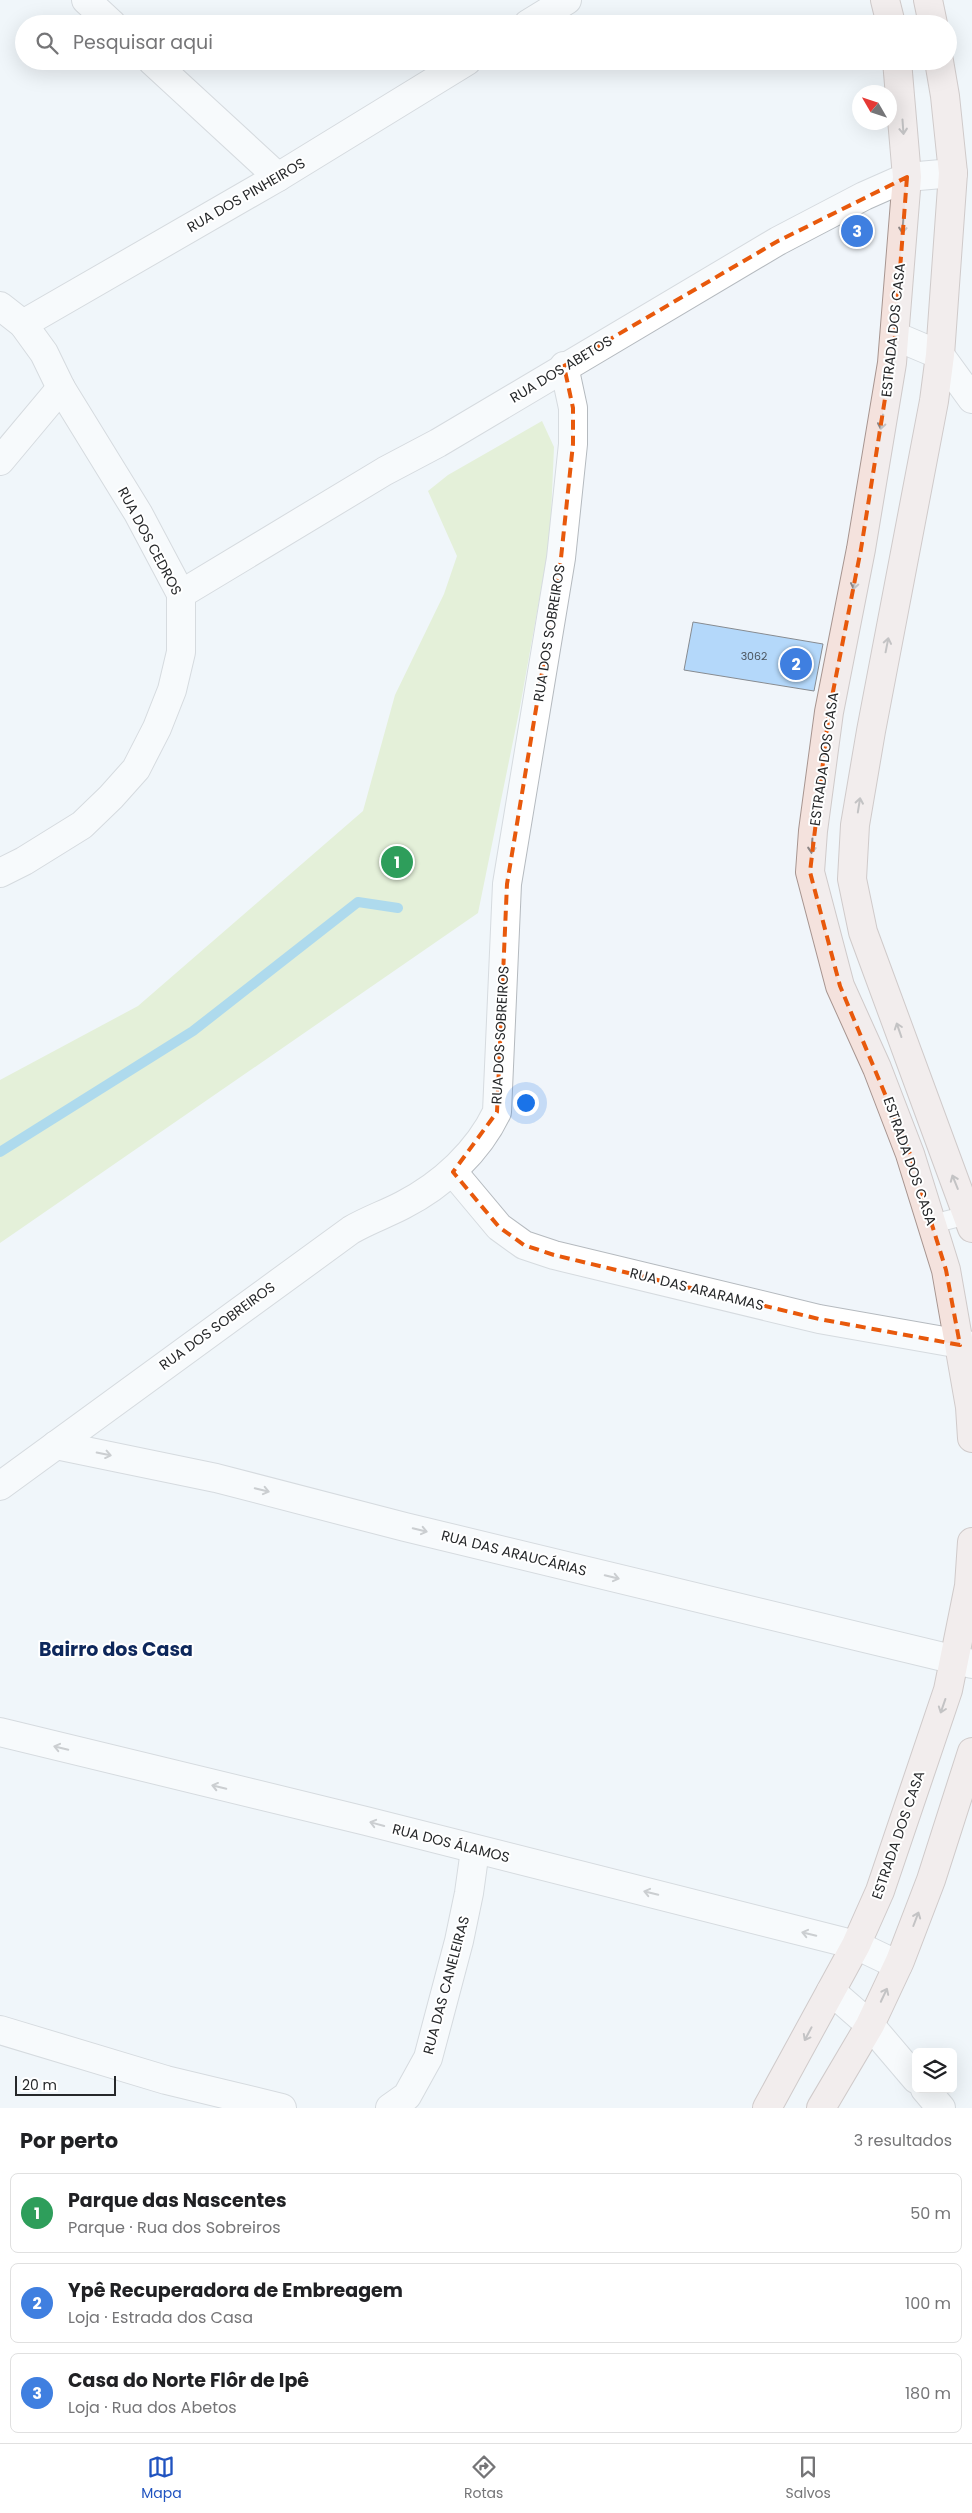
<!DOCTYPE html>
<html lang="pt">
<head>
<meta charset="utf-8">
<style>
  :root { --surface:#fff; --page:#f2f2f2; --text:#202124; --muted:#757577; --line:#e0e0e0; --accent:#2053c0 }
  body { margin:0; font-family:Poppins,sans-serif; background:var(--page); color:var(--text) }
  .controls { position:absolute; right:15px; bottom:15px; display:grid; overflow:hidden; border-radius:8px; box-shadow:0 5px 20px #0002 }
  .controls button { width:45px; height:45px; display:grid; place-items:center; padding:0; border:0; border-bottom:1px solid var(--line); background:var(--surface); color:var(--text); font:25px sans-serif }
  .compass { position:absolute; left:852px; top:85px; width:45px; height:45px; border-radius:50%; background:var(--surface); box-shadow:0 5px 20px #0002; rotate:309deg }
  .scale { position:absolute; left:15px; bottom:12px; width:101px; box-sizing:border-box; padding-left:5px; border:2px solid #26282a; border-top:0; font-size:14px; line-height:18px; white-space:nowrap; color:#26282a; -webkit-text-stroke:4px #fff; paint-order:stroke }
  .you { position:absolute; left:525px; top:1102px; width:18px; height:18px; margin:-12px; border:4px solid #fff; border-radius:50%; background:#1a73e8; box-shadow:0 0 0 8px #1a73e833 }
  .badge { display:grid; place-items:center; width:32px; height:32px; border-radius:50%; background:var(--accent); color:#fff; font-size:16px; font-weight:700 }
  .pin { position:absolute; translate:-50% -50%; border:2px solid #fff; box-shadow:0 1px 5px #0006 }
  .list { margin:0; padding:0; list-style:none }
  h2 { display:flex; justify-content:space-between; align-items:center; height:65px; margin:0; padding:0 20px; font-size:21px }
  h2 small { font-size:16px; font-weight:400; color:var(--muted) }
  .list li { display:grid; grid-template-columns:32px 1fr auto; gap:15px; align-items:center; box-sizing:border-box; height:80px; margin:0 10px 10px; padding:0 10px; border:1px solid var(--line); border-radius:8px }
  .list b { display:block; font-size:19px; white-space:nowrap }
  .list p { margin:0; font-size:16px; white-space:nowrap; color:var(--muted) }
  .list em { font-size:16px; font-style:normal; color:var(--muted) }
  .icon { flex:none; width:28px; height:28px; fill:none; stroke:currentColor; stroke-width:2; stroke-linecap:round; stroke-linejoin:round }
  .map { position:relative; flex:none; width:972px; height:2108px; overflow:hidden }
  .search { position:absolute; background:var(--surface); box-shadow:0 5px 20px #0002; left:15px; right:15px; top:15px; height:55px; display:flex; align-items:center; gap:12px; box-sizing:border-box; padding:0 18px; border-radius:28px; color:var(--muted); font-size:19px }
  .sheet { height:335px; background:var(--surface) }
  nav { display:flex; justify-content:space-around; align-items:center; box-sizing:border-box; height:70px; border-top:1px solid var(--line); background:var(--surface); font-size:14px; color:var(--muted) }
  nav a { display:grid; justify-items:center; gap:2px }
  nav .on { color:var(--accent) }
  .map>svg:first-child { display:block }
  .green { fill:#d4e9b1 }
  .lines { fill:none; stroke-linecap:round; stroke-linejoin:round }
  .stream { stroke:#5eb8de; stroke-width:10 }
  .building { fill:#b4d8fa; stroke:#878b90 }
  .lane-casing { stroke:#b5babf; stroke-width:20 }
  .street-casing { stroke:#b5babf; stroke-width:30 }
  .primary-casing { stroke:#a79590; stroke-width:30 }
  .lane { stroke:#fff; stroke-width:18 }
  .street { stroke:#fff; stroke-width:28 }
  .primary { stroke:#f4e2dd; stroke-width:28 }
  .oneway { stroke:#8d8584 }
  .oneway2 { stroke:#9d9e9f }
  .marked { fill:none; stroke:#e8590c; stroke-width:4; stroke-dasharray:10 6; stroke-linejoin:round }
  .labels { text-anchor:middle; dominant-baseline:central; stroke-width:4; stroke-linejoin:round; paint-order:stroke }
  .number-label { font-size:11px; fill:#4a545e }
  .street-label { font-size:14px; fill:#26282a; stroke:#fff }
  .district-label { font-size:19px; font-weight:bold; fill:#0d275b; stroke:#fff }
</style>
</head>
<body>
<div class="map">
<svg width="972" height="2108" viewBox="0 0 972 2108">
  <rect width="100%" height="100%" fill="#f0f5fa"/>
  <polygon class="green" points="542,421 554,447 550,539 520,707 478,913 0,1243 0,1080 138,1006 363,811 395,695 444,594 457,556 428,491 448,475"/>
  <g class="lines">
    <polyline class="stream" points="0,1152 193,1031 358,902 398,908"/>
  </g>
  <polygon class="building" points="693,622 823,644 814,691 684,670"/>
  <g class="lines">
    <g class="lane-casing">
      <polyline id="lane" points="932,1224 972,1214"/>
    </g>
    <g class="street-casing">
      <g id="street">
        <polyline points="86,0 112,24"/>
        <polyline points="528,24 567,0"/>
        <polyline points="152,61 278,177"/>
        <polyline points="0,306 23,324 44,353 61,388 138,513 181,594 181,652 172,690 157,728 136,769 111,797 82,825 24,861 0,873"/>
        <polyline points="23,324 278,177 467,61"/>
        <polyline points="895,336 940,355 972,399"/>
        <polyline points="0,461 61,388"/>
        <polyline points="181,594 385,471 438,443 778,241 864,196 907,177 953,173"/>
        <polyline points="453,1172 499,1227 524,1245 554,1255 819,1319 972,1346"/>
        <polyline points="56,1445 216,1478 405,1527 972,1664"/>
        <path d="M0,1486l351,-256c17,-10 35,-16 52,-25 39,-20 75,-53 94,-93l10,-228 54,-326 12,-114v-36l-9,-42"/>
        <polyline points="0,1732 366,1821 856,1945 898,1965"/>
        <polyline points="831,1991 870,2025 916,2079"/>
        <polyline points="0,2030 166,2080 282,2108"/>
        <polyline points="925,2089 941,2108"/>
        <polyline points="390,2108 407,2096 428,2058 459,1941 469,1893 475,1850"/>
      </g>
    </g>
    <g class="primary-casing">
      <g id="primary">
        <polyline points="885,0 891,24"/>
        <polyline points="928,0 933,24"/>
        <polyline points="897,61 907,177 892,363 861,549 829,712 813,831 810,872 840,986 877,1068 910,1154 946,1270 970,1407 972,1438"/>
        <polyline points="939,61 945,96 953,173 940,355 934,401 871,731 855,825 852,879 863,932 972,1228"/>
        <polyline points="767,2108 856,1945 880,1891 948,1690 969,1586 972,1542"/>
        <polyline points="821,2108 870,2025 900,1961 931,1880 972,1752"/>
      </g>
    </g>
    <use href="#lane" class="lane"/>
    <use href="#street" class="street"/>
    <use href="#primary" class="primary"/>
  </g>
  <defs><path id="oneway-shaft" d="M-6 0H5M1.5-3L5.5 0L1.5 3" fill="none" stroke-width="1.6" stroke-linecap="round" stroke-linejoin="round" transform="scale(1.25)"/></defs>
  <g class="oneway">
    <use href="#oneway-shaft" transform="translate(903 127) rotate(86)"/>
    <use href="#oneway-shaft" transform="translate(903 226) rotate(94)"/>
    <use href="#oneway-shaft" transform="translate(882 422) rotate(100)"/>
    <use href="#oneway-shaft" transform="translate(855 582) rotate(101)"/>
    <use href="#oneway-shaft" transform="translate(887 645) rotate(-79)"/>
    <use href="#oneway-shaft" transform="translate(859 805) rotate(-81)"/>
    <use href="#oneway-shaft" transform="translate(812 846) rotate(93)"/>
    <use href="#oneway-shaft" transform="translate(899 1030) rotate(-109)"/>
    <use href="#oneway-shaft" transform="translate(955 1182) rotate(-112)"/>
    <use href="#oneway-shaft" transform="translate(943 1706) rotate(109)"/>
    <use href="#oneway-shaft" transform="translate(916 1919) rotate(-69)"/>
    <use href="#oneway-shaft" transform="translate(884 1995) rotate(-65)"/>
    <use href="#oneway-shaft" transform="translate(808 2034) rotate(118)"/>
  </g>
  <g class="oneway2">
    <use href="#oneway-shaft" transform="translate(104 1454) rotate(11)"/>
    <use href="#oneway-shaft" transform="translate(262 1490) rotate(14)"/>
    <use href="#oneway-shaft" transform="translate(420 1530) rotate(14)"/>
    <use href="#oneway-shaft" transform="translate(612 1577) rotate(14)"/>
    <use href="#oneway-shaft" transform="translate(61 1748) rotate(-166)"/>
    <use href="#oneway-shaft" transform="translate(219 1787) rotate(-167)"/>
    <use href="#oneway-shaft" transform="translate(377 1824) rotate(-165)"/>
    <use href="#oneway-shaft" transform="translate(651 1893) rotate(-166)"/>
    <use href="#oneway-shaft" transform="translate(809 1934) rotate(-166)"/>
  </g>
  <path d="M0 0H972V2108H0ZM907,177l-12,159 -34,213 -32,163 -19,160 30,114 70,168 36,116 14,75 -141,-26 -265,-64 -30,-10 -25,-18 -46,-55 44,-60 10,-228 54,-326 12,-114v-36l-9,-42 214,-125z" fill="#f0f5fa" fill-opacity=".55" fill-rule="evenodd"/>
  <path class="marked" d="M907,177l-12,159 -34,213 -32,163 -19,160 30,114 70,168 36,116 14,75 -141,-26 -265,-64 -30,-10 -25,-18 -46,-55 44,-60 10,-228 54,-326 12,-114v-36l-9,-42 214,-125z"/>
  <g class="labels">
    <g class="number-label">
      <text x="754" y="656">3062</text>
    </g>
    <g class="street-label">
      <text transform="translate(246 195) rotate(-30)">RUA DOS PINHEIROS</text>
      <text transform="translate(893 330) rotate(-84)">ESTRADA DOS CASA</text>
      <text transform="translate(561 369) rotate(-31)">RUA DOS ABETOS</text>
      <text transform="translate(150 541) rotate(62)">RUA DOS CEDROS</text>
      <text transform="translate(549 633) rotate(-81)">RUA DOS SOBREIROS</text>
      <text transform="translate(824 759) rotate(-82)">ESTRADA DOS CASA</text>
      <text transform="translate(500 1035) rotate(-87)">RUA DOS SOBREIROS</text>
      <text transform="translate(910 1161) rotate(71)">ESTRADA DOS CASA</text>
      <text transform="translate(697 1289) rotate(14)">RUA DAS ARARAMAS</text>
      <text transform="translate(217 1326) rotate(-36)">RUA DOS SOBREIROS</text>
      <text transform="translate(514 1553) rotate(14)">RUA DAS ARAUCÁRIAS</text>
      <text transform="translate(898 1835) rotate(-71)">ESTRADA DOS CASA</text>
      <text transform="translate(451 1843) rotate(14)">RUA DOS ÁLAMOS</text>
      <text transform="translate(446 1985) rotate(-75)">RUA DAS CANELEIRAS</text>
    </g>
    <g class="district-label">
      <text x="116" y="1649">Bairro dos Casa</text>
    </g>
  </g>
</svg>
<div class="controls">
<button><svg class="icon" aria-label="layers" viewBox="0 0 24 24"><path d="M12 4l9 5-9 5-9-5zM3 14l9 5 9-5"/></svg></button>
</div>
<svg class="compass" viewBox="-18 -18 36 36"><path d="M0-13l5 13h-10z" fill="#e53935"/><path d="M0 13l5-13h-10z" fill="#757577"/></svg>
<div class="scale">20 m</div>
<div class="you"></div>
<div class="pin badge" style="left:397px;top:862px;background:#2e9e5b">1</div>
<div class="pin badge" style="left:796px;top:664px;background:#3f7fe0">2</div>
<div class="pin badge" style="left:857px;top:231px;background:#3f7fe0">3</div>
<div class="search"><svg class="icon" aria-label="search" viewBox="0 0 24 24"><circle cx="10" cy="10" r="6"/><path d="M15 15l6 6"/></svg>Pesquisar aqui</div>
</div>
<section class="sheet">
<h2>Por perto<small>3 resultados</small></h2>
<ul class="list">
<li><span class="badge" style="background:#2e9e5b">1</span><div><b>Parque das Nascentes</b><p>Parque · Rua dos Sobreiros</p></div><em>50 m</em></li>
<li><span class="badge" style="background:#3f7fe0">2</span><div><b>Ypê Recuperadora de Embreagem</b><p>Loja · Estrada dos Casa</p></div><em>100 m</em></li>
<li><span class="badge" style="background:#3f7fe0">3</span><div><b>Casa do Norte Flôr de Ipê</b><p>Loja · Rua dos Abetos</p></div><em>180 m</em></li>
</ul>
</section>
<nav>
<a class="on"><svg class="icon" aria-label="map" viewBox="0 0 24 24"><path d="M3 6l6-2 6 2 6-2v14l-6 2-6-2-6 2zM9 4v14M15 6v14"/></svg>Mapa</a>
<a><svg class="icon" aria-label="directions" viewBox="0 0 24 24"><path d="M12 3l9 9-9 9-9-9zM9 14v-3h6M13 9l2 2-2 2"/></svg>Rotas</a>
<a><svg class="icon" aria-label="saved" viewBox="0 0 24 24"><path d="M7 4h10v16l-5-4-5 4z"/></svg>Salvos</a>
</nav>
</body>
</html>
